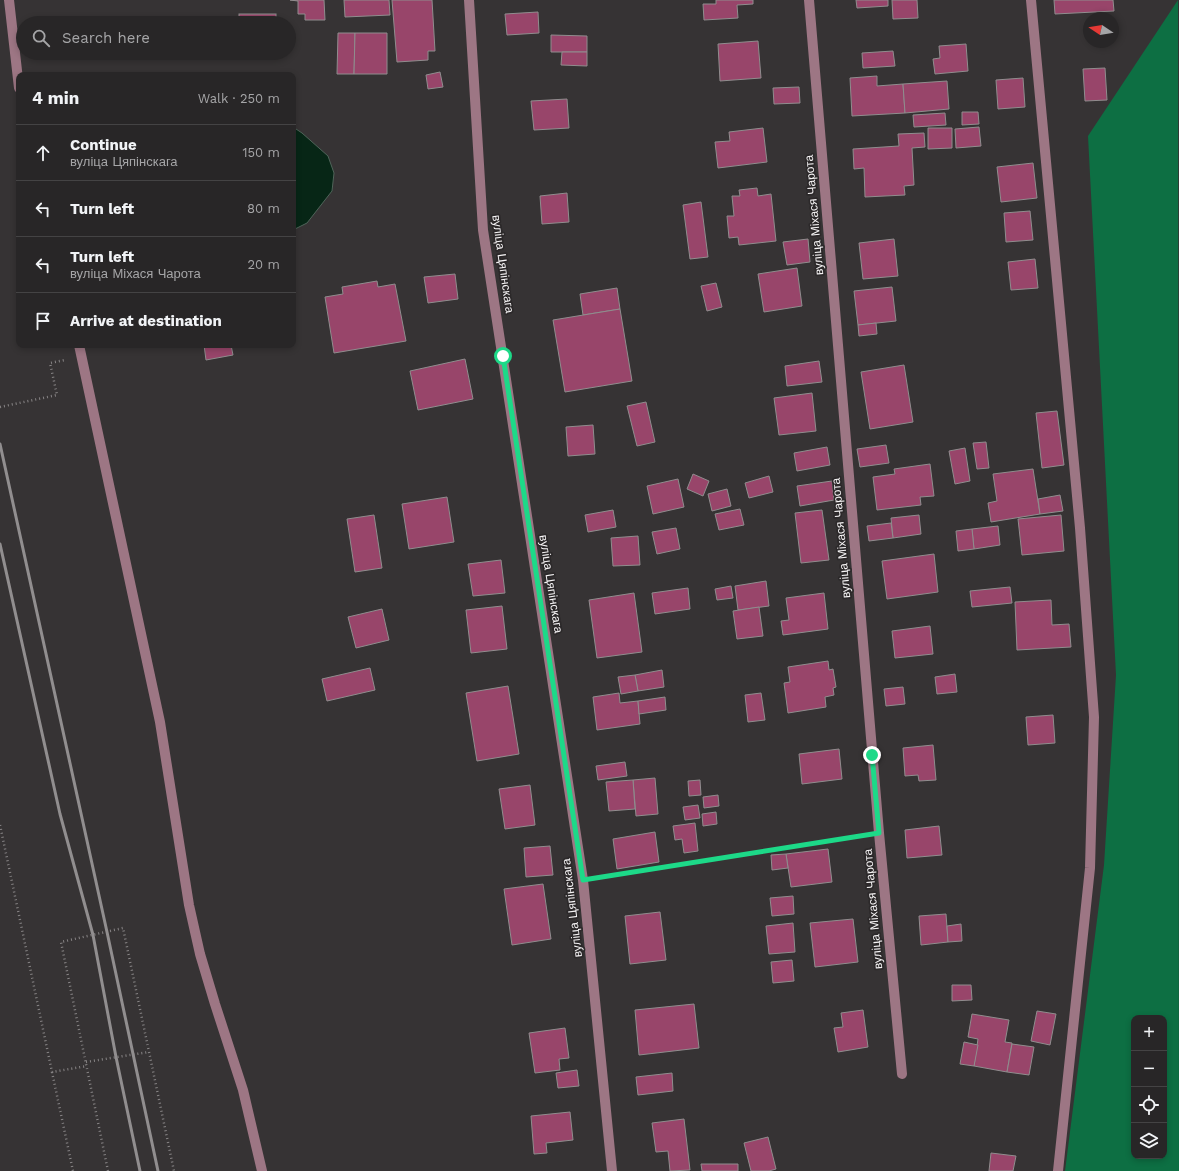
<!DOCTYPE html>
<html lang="en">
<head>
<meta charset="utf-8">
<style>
  :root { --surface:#282627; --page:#343233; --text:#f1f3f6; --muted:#a5a5a7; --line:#444344 }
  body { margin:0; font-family:"Work Sans",sans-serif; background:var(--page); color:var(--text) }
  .controls { position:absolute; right:12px; bottom:12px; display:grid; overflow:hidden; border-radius:8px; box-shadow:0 2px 6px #0003 }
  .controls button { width:36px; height:36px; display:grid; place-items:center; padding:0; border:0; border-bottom:1px solid var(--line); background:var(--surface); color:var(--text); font:20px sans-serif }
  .compass { position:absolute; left:1083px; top:12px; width:36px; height:36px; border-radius:50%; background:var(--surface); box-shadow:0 2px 6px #0003; rotate:282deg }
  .stop { position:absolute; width:12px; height:12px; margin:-9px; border:3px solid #1dd988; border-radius:50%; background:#fff }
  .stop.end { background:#1dd988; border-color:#fff; box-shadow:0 1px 4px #0008 }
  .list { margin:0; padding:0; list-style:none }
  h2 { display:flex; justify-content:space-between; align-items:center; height:52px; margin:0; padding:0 16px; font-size:17px }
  h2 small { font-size:13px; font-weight:400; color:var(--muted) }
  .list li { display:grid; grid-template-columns:26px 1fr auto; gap:12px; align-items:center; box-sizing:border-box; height:56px; padding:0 16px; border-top:1px solid var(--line) }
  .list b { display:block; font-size:15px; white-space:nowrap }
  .list p { margin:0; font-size:13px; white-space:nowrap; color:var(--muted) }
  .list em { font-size:13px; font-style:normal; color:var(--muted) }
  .icon { flex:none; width:22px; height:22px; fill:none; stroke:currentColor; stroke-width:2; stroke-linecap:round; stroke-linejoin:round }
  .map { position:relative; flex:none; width:1179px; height:1171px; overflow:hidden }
  .search { position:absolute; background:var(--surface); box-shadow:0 2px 6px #0003; left:16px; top:16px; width:280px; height:44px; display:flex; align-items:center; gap:10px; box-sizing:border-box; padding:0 14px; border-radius:22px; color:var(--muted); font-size:15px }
  .panel { position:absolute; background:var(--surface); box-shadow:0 2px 6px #0003; left:16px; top:72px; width:280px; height:276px; border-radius:8px }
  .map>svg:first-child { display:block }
  .green { fill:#0d6f43; fill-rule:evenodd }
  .water { fill:#072616; stroke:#4f6459 }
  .building { fill:#98456a; stroke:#908d8e }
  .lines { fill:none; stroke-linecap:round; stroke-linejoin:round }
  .path { stroke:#878485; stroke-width:2.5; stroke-dasharray:1 3; stroke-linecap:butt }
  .minor { stroke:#9d7684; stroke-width:10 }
  .rail { stroke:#918e8f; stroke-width:3 }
  .route { stroke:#1dd988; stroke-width:5 }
  .labels { text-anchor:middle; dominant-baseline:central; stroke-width:3.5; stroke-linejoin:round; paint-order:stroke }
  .street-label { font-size:12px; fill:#f6f4f5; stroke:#2c292a }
</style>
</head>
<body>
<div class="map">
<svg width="1179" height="1171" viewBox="0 0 1179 1171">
  <rect width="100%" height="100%" fill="#363334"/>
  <path class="green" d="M1178,0l1,1171h-114l39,-306 12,-190 -28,-539zM1134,1018h30v138h-30z"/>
  <polygon class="water" points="293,127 302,133 328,156 334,173 332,191 307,223 293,230"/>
  <g class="building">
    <polygon points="290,0 324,0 325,20 305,20 305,14 298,14 298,1"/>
    <polygon points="344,0 389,0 390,15 345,17"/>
    <polygon points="392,0 432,0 435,51 428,51 428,60 397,62"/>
    <polygon points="716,0 753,0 753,4 737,5 738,18 704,20 703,4 716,4"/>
    <polygon points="856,0 888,0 888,6 857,8"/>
    <polygon points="892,0 917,0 918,18 893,19"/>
    <polygon points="1054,0 1113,0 1114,11 1055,14"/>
    <polygon points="538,12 539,33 507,35 505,14"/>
    <rect x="239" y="14" width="37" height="9"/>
    <polygon points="338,33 355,33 354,74 337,74"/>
    <polygon points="355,33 387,33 387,74 354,74"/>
    <polygon points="551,35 587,36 587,52 551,52"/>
    <polygon points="758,41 761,78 720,81 718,44"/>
    <polygon points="966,44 968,71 935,74 933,59 940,58 939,46"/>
    <polygon points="893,51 895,66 863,68 862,53"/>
    <polygon points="562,52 587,52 587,66 561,65"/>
    <polygon points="1105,68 1107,100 1085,101 1083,69"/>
    <polygon points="440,72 443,87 428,89 426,75"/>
    <polygon points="877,76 877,86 903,84 905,113 852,116 850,78"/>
    <polygon points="1023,78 1025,107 998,109 996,80"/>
    <polygon points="947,81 949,109 905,113 903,84"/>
    <polygon points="799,87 800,103 774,104 773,88"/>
    <polygon points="567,99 569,128 534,130 531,101"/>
    <polygon points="962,112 978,112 979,124 962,125"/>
    <polygon points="945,113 946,125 914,127 913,115"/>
    <polygon points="979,127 981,146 956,148 955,129"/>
    <polygon points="763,128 767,162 718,168 715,142 730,141 729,132"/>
    <polygon points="928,128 952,128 952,148 928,149"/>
    <polygon points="924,133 925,147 912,148 914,185 904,186 905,195 865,197 864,168 854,169 853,149 899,146 898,134"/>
    <polygon points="1033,163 1037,198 1001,202 997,167"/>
    <polygon points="757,188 758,196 771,194 776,241 739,245 738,237 729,238 727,216 734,216 732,196 740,196 739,190"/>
    <polygon points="567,193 569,222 542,224 540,196"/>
    <polygon points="701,202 708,257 690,259 683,205"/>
    <polygon points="1030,211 1033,240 1006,242 1004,213"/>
    <polygon points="808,239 810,262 787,265 783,242"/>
    <polygon points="894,239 898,276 863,279 859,243"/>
    <polygon points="1035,259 1038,288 1011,290 1008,262"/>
    <polygon points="797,268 802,306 764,312 758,274"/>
    <polygon points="455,274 458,299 428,303 424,277"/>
    <polygon points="377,281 378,287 395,284 406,341 334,353 325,297 343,294 342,287"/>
    <polygon points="716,283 722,307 707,311 701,286"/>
    <polygon points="892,287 896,321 858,325 854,291"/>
    <polygon points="617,288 620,309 583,315 580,294"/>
    <polygon points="620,309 632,381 565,392 553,320"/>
    <polygon points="876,323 877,334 859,336 858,325"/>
    <polygon points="204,345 231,345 233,355 206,360"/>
    <polygon points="465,359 473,399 418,410 410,371"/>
    <polygon points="819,361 822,382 787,386 785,366"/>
    <polygon points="904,365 913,422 870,429 861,372"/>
    <polygon points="812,393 816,431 779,435 774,398"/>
    <polygon points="646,402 655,442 637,446 627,406"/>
    <polygon points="1057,411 1064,465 1042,468 1036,413"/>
    <polygon points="593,425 595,454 568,456 566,427"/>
    <polygon points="986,442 989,468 977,469 973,443"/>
    <polygon points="886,445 889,463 860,467 857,449"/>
    <polygon points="827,447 830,465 797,471 794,453"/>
    <polygon points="965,448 970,481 955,484 949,451"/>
    <polygon points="930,464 934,496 920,497 921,505 877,510 873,477 895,474 894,469"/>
    <polygon points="1033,469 1040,514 991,522 988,503 997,501 993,474"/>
    <polygon points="693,474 709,481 703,496 687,489"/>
    <polygon points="769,476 773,492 749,498 745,483"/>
    <polygon points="678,479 684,507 653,514 647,486"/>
    <polygon points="832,481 834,500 800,506 797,486"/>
    <polygon points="727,489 731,506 712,511 708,494"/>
    <polygon points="1060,495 1063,511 1040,514 1038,499"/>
    <polygon points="447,497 454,542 409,549 402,504"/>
    <polygon points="740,509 744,525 719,530 715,514"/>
    <polygon points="613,510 616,527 588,532 585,515"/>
    <polygon points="822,510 829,560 801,563 795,513"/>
    <polygon points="374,515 382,568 355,572 347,519"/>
    <polygon points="919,515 921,534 893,538 891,518"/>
    <polygon points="1061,515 1064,551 1022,555 1018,519"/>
    <polygon points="891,523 893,538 869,541 867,526"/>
    <polygon points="998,526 1000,545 974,549 972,529"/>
    <polygon points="676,528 680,549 657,554 652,532"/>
    <polygon points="972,529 974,549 958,551 956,531"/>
    <polygon points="638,536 640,565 613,566 611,538"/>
    <polygon points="934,554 938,592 887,599 882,561"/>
    <polygon points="501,560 505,593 473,596 468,564"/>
    <polygon points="766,581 769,606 738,610 735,586"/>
    <polygon points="731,586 733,598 717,600 715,589"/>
    <polygon points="1010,587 1012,603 972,607 970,591"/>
    <polygon points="688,588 690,609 655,614 652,593"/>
    <polygon points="634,593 642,652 597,658 589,600"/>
    <polygon points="824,593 828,629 783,635 781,621 789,620 786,598"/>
    <polygon points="1051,600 1052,625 1069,624 1071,647 1017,650 1015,602"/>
    <polygon points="502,606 507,649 471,653 466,610"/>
    <polygon points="759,607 763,636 737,639 733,611"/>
    <polygon points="382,609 389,640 356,648 348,617"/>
    <polygon points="930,626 933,654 895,658 892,631"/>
    <polygon points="828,661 829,670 833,669 836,687 833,688 834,695 825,697 826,707 788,713 784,683 790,682 788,667"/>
    <polygon points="370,668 375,690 327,701 322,679"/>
    <polygon points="662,670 664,687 638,691 635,675"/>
    <polygon points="955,674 957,692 937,694 935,677"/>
    <polygon points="635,675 638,691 621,694 618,677"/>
    <polygon points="508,686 519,754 477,761 466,693"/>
    <polygon points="903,687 905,704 886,706 884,689"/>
    <polygon points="619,693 620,703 638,701 640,724 597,730 593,697"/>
    <polygon points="761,693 765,720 748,722 745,695"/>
    <polygon points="665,697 666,710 639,714 638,701"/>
    <polygon points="1053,715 1055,743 1028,745 1026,717"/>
    <polygon points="933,745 936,780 919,781 918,775 905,776 903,748"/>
    <polygon points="839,749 842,779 802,784 799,754"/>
    <polygon points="625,762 627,776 598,780 596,766"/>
    <polygon points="655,778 658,814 636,816 633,780"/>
    <polygon points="633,780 635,809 609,811 606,782"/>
    <polygon points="700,780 701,795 689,796 688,781"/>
    <polygon points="530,785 535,825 505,829 499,789"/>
    <polygon points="718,795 719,806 704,808 703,797"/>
    <polygon points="698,805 700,818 685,820 683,807"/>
    <polygon points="716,812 717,824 703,826 702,814"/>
    <polygon points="695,823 698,851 684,853 682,839 675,840 673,826"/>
    <polygon points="939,826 942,855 907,858 905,830"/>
    <polygon points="655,832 659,862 617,869 613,839"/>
    <polygon points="550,846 553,875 526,877 524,848"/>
    <polygon points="828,849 832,882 791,887 786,854"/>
    <polygon points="786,854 788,868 772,870 771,855"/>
    <polygon points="543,884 551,939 512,945 504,889"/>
    <polygon points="793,896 794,914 772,916 770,898"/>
    <polygon points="660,912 666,960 630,964 625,916"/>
    <polygon points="946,914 948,942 921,945 919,916"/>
    <polygon points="853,919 858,962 815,967 810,923"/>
    <polygon points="793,923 795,952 769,954 766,926"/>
    <polygon points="961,924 962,941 948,942 947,926"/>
    <polygon points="792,960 794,981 773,983 771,962"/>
    <polygon points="952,985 971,985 972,1000 952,1001"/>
    <polygon points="694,1004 699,1048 639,1055 635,1010"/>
    <polygon points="863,1010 868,1047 838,1052 834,1028 843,1027 841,1013"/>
    <polygon points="1037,1011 1056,1014 1050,1045 1031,1041"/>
    <polygon points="972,1014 1009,1020 1005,1042 1012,1043 1007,1072 974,1066 978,1039 968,1037"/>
    <polygon points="565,1028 569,1058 559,1059 560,1070 535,1073 529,1033"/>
    <polygon points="964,1042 978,1045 974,1066 960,1064"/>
    <polygon points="1012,1044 1034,1047 1029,1075 1007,1072"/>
    <polygon points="577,1070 579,1086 558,1088 556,1073"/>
    <polygon points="672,1073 673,1091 638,1095 636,1077"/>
    <polygon points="570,1112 573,1140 546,1143 547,1153 534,1154 531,1116"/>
    <polygon points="684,1119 690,1170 670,1171 668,1151 656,1152 652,1123"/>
    <polygon points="768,1137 776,1169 769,1171 751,1171 744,1143"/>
    <polygon points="991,1153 1016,1156 1013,1171 989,1171"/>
    <polygon points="701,1164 738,1164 738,1171 702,1171"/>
  </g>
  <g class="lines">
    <g class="path">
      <polyline points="0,407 57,395 50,363 65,360"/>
      <polyline points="0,825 52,1072 87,1066"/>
      <polyline points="599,878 862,836"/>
      <polyline points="86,1062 149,1052"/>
      <polyline points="52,1072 73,1171"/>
      <polyline points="108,1171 61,942 123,928 174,1171"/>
    </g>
    <g class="minor">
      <polyline points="9,0 19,88"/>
      <polyline points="469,0 483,230 583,880 612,1171"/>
      <polyline points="809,0 879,833 902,1074"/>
      <polyline points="1031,0 1080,528 1094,717 1090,868 1058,1171"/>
      <polyline points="79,345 160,722 189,905 200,954 215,1004 243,1090 262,1171"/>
    </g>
    <g class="rail">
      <polyline points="0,444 107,932 158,1171"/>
      <polyline points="0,544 60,814 93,935 116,1057 140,1171"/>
    </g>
  </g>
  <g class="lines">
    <polyline class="route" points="503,356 583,880 879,833 872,755"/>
  </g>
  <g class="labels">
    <g class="street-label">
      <text transform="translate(814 215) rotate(-95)">вуліца Міхася Чарота</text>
      <text transform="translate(503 264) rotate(82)">вуліца Цяпінскага</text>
      <text transform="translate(841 538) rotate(-95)">вуліца Міхася Чарота</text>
      <text transform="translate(551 584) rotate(81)">вуліца Цяпінскага</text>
      <text transform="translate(572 908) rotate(-97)">вуліца Цяпінскага</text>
      <text transform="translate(873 909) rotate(-95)">вуліца Міхася Чарота</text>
    </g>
  </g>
</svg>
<div class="controls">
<button>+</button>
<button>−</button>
<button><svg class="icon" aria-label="locate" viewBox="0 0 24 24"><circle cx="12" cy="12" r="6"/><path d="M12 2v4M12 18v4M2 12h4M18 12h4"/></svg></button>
<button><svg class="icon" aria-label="layers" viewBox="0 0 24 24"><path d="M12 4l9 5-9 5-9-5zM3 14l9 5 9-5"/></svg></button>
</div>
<svg class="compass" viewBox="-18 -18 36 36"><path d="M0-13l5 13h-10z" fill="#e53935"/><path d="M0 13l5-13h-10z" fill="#a5a5a7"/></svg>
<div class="stop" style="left:503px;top:356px"></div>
<div class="stop end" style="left:872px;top:755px"></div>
<div class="search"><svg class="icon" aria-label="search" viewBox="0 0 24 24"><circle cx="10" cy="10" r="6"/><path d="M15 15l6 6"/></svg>Search here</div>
<section class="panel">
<h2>4 min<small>Walk · 250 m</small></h2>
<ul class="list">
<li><svg class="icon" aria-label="ahead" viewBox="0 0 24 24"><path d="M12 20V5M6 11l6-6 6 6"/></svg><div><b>Continue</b><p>вуліца Цяпінскага</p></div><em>150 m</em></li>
<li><svg class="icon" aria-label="left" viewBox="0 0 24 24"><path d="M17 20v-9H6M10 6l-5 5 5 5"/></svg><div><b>Turn left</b></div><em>80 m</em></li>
<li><svg class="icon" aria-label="left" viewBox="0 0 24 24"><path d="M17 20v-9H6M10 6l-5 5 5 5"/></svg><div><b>Turn left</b><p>вуліца Міхася Чарота</p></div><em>20 m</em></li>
<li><svg class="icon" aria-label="arrive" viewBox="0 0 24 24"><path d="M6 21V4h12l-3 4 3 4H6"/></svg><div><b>Arrive at destination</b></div></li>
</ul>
</section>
</div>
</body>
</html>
